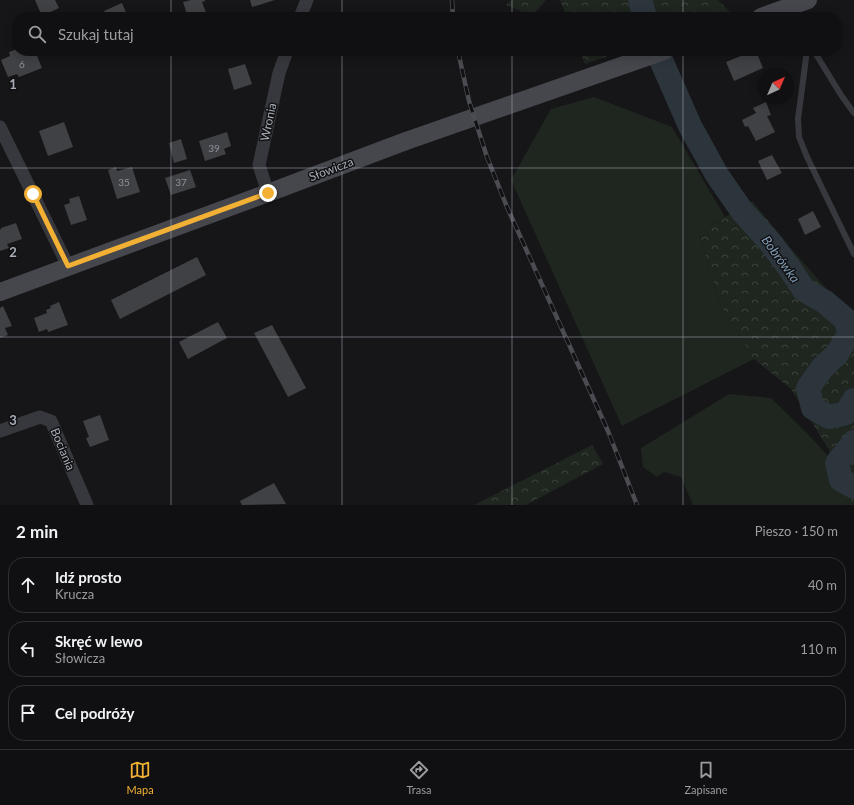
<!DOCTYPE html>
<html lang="pl">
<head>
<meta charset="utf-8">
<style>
  :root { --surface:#101012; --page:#1e1e20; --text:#f1f3f6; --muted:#9c9d9f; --line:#303032; --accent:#f2b134 }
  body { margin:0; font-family:Lato,sans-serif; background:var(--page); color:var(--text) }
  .compass { position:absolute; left:758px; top:68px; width:36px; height:36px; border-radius:50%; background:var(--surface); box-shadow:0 2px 10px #0003; rotate:44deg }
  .stop { position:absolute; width:12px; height:12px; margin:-9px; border:3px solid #f2b134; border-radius:50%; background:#fff }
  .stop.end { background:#f2b134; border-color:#fff; box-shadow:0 1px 4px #0008 }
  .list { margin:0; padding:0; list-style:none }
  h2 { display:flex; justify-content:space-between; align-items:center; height:52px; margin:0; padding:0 16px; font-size:17px }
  h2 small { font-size:13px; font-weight:400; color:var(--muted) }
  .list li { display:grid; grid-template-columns:26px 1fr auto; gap:12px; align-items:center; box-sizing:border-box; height:56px; margin:0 8px 8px; padding:0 8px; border:1px solid var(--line); border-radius:16px }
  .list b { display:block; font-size:15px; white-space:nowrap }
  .list p { margin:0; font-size:13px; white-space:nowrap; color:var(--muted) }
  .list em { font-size:13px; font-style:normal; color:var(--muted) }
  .icon { flex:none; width:22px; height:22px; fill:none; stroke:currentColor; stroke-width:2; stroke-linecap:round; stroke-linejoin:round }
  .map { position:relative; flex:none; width:854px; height:505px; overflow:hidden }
  .search { position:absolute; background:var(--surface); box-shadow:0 2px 10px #0003; left:12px; right:12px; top:12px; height:44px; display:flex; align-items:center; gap:10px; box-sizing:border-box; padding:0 14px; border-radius:16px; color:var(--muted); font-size:15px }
  .sheet { height:244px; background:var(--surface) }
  nav { display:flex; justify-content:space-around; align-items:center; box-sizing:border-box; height:56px; border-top:1px solid var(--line); background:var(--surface); font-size:11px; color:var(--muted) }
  nav a { display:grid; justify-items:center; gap:2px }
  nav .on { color:var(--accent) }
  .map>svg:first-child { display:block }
  .green { fill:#1e261f }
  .forest { fill:url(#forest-crowns) }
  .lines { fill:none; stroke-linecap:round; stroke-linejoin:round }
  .river { stroke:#2c353c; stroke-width:24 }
  .building { fill:#404145 }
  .lane { stroke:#37383d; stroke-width:6 }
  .street { stroke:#37383d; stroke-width:13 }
  .secondary { stroke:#45474d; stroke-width:18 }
  .rail-casing { stroke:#4a4c52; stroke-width:4.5 }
  .rail { stroke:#111113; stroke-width:3; stroke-dasharray:9; stroke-linecap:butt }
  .route { stroke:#f2b134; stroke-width:5 }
  .grid { fill:none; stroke:#a8adb8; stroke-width:1; stroke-opacity:0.55 }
  .labels { text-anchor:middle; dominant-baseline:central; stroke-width:3; stroke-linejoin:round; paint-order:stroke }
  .number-label { font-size:10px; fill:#8e929b }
  .street-label { font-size:12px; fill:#a8adb8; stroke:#111113 }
  .water-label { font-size:13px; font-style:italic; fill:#7f9bb3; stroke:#111113 }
  .grid-label { font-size:13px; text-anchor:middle; font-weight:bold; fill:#a8adb8; stroke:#111113; stroke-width:3; stroke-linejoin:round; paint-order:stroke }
</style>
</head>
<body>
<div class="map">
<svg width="854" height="505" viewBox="0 0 854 505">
  <defs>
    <pattern id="forest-crowns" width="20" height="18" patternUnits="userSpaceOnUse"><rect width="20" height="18" fill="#1e261f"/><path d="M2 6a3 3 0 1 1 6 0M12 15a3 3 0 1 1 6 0" fill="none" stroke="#3c433d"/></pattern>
  </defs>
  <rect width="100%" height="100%" fill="#161618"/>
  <g class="green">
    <polygon points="594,97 672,127 725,217 699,233 720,304 754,359 622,426 511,180 551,109"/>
    <polygon points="729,394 771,398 808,434 830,458 831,480 851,501 853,505 693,505 681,477 664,472 657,477 643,467 641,448"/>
  </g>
  <g class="forest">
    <polygon points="512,0 546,0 532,16 506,5"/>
    <polygon points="560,0 718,0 734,16 730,17 567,17"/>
    <polygon points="580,51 623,51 585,64"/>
    <polygon points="752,201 794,252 854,320 854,505 853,505 851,501 831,480 829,450 791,389 754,359 720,304 699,233"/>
    <polygon points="592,445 603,464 526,505 474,505"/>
  </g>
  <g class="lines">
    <g class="river">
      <polyline points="640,0 645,17"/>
      <polyline points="657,51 690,126 717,175 742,211 769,241 788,266 804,290 825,302 845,319 850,333 837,354 823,367 808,388 813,408 829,417 846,413 854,400"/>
      <polyline points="854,442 837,463 841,480 854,487"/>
    </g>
  </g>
  <g class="building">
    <polygon points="35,0 55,0 59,8 42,16"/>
    <polygon points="191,0 205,0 205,1 202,2 207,15 201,17 188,17 183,2"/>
    <polygon points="250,0 275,0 252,7"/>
    <polygon points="122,3 128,17 107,17 104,11"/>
    <polygon points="17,49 17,51 35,51 42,68 19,77 17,74 8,77 1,60 10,56 9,52"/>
    <polygon points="753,51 756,51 763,68 734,81 726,62"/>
    <polygon points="245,64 252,84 234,90 228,69"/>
    <polygon points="766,102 771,115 767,116 775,132 756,141 748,126 745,127 742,120 756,113 753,108"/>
    <polygon points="64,122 73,147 48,156 39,131"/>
    <polygon points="227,132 231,146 224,149 226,154 205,161 199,141"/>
    <polygon points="181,139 187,159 174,163 169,143"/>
    <polygon points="772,155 782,173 767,180 758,161"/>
    <polygon points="116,167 117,171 132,167 140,192 117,199 108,170"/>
    <polygon points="190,170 196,187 171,195 165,178"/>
    <polygon points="79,196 87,220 71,225 64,205 70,203 69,199"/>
    <polygon points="813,211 821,227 805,235 798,219"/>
    <polygon points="16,223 22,239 7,244 9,248 0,251 0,230 1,229 1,228"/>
    <polygon points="197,257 206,275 120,319 111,300"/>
    <polygon points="59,302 68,325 48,332 47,329 39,332 34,318 47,313 46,310 51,308 50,306"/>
    <polygon points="3,306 12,326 5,328 8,335 0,338 0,308"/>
    <polygon points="218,322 227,338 188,359 179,342"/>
    <polygon points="272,325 306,388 288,397 254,333"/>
    <polygon points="100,415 109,440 90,447 86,438 89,437 83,421"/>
    <polygon points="274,483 286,504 242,505 240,501"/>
  </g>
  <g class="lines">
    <g class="lane">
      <polyline points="806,51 806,58 798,119 799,137 807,157 854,254"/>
      <polyline points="814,51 841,95 854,113"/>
    </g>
    <g class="street">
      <polyline points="300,17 307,0"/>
      <polyline points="0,127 68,266"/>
      <polyline points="268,193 259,165 279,73 287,51"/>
      <polyline points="0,431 40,417 51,421 87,505"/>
    </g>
    <g class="secondary">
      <polyline points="761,17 808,0"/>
      <polyline points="0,292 268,193 406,141 664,51"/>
    </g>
    <g class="rail-casing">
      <g id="rail">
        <polyline points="452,0 453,17"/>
        <polyline points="458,51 469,101 487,157 507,207 608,431 637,505"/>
      </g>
    </g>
    <use href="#rail" class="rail"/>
  </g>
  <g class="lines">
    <polyline class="route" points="33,194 68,266 268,193"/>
  </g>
  <path class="grid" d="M171,0v17M342,0v17M512,0v17M683,0v17M171,51v454M342,51v454M512,51v454M683,51v454M0,168h854M0,337h854"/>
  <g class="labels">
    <g class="number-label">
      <text x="22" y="64">6</text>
      <text x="214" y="148">39</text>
      <text x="124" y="182">35</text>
      <text x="181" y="182">37</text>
    </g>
    <g class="street-label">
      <text transform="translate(268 122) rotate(-78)">Wronia</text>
      <text transform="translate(331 169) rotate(-21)">Słowicza</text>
      <text transform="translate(63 449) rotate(67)">Bociania</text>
    </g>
    <g class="water-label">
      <text transform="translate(781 259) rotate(54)">Bobrówka</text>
    </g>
  </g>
  <g class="grid-label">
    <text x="13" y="89">1</text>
    <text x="13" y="257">2</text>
    <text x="13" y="425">3</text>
  </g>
</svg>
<svg class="compass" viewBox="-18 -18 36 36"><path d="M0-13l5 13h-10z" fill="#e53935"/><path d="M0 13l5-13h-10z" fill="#9c9d9f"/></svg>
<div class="stop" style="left:33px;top:194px"></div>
<div class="stop end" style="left:268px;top:193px"></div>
<div class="search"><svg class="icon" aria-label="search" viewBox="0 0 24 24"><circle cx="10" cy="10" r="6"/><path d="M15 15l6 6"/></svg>Szukaj tutaj</div>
</div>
<section class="sheet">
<h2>2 min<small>Pieszo · 150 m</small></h2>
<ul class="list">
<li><svg class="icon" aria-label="ahead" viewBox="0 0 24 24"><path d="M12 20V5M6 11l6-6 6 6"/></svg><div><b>Idź prosto</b><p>Krucza</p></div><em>40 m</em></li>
<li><svg class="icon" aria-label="left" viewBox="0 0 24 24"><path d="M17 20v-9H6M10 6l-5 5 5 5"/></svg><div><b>Skręć w lewo</b><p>Słowicza</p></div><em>110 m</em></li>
<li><svg class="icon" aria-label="arrive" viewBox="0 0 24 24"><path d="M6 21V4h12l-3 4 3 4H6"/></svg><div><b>Cel podróży</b></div></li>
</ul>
</section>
<nav>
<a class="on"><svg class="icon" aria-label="map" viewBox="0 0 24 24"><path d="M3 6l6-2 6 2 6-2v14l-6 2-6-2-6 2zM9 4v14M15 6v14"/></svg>Mapa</a>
<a><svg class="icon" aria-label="directions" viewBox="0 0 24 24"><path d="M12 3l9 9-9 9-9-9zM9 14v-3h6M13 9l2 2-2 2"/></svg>Trasa</a>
<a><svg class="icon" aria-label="saved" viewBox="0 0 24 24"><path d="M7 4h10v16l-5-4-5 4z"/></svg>Zapisane</a>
</nav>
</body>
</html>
